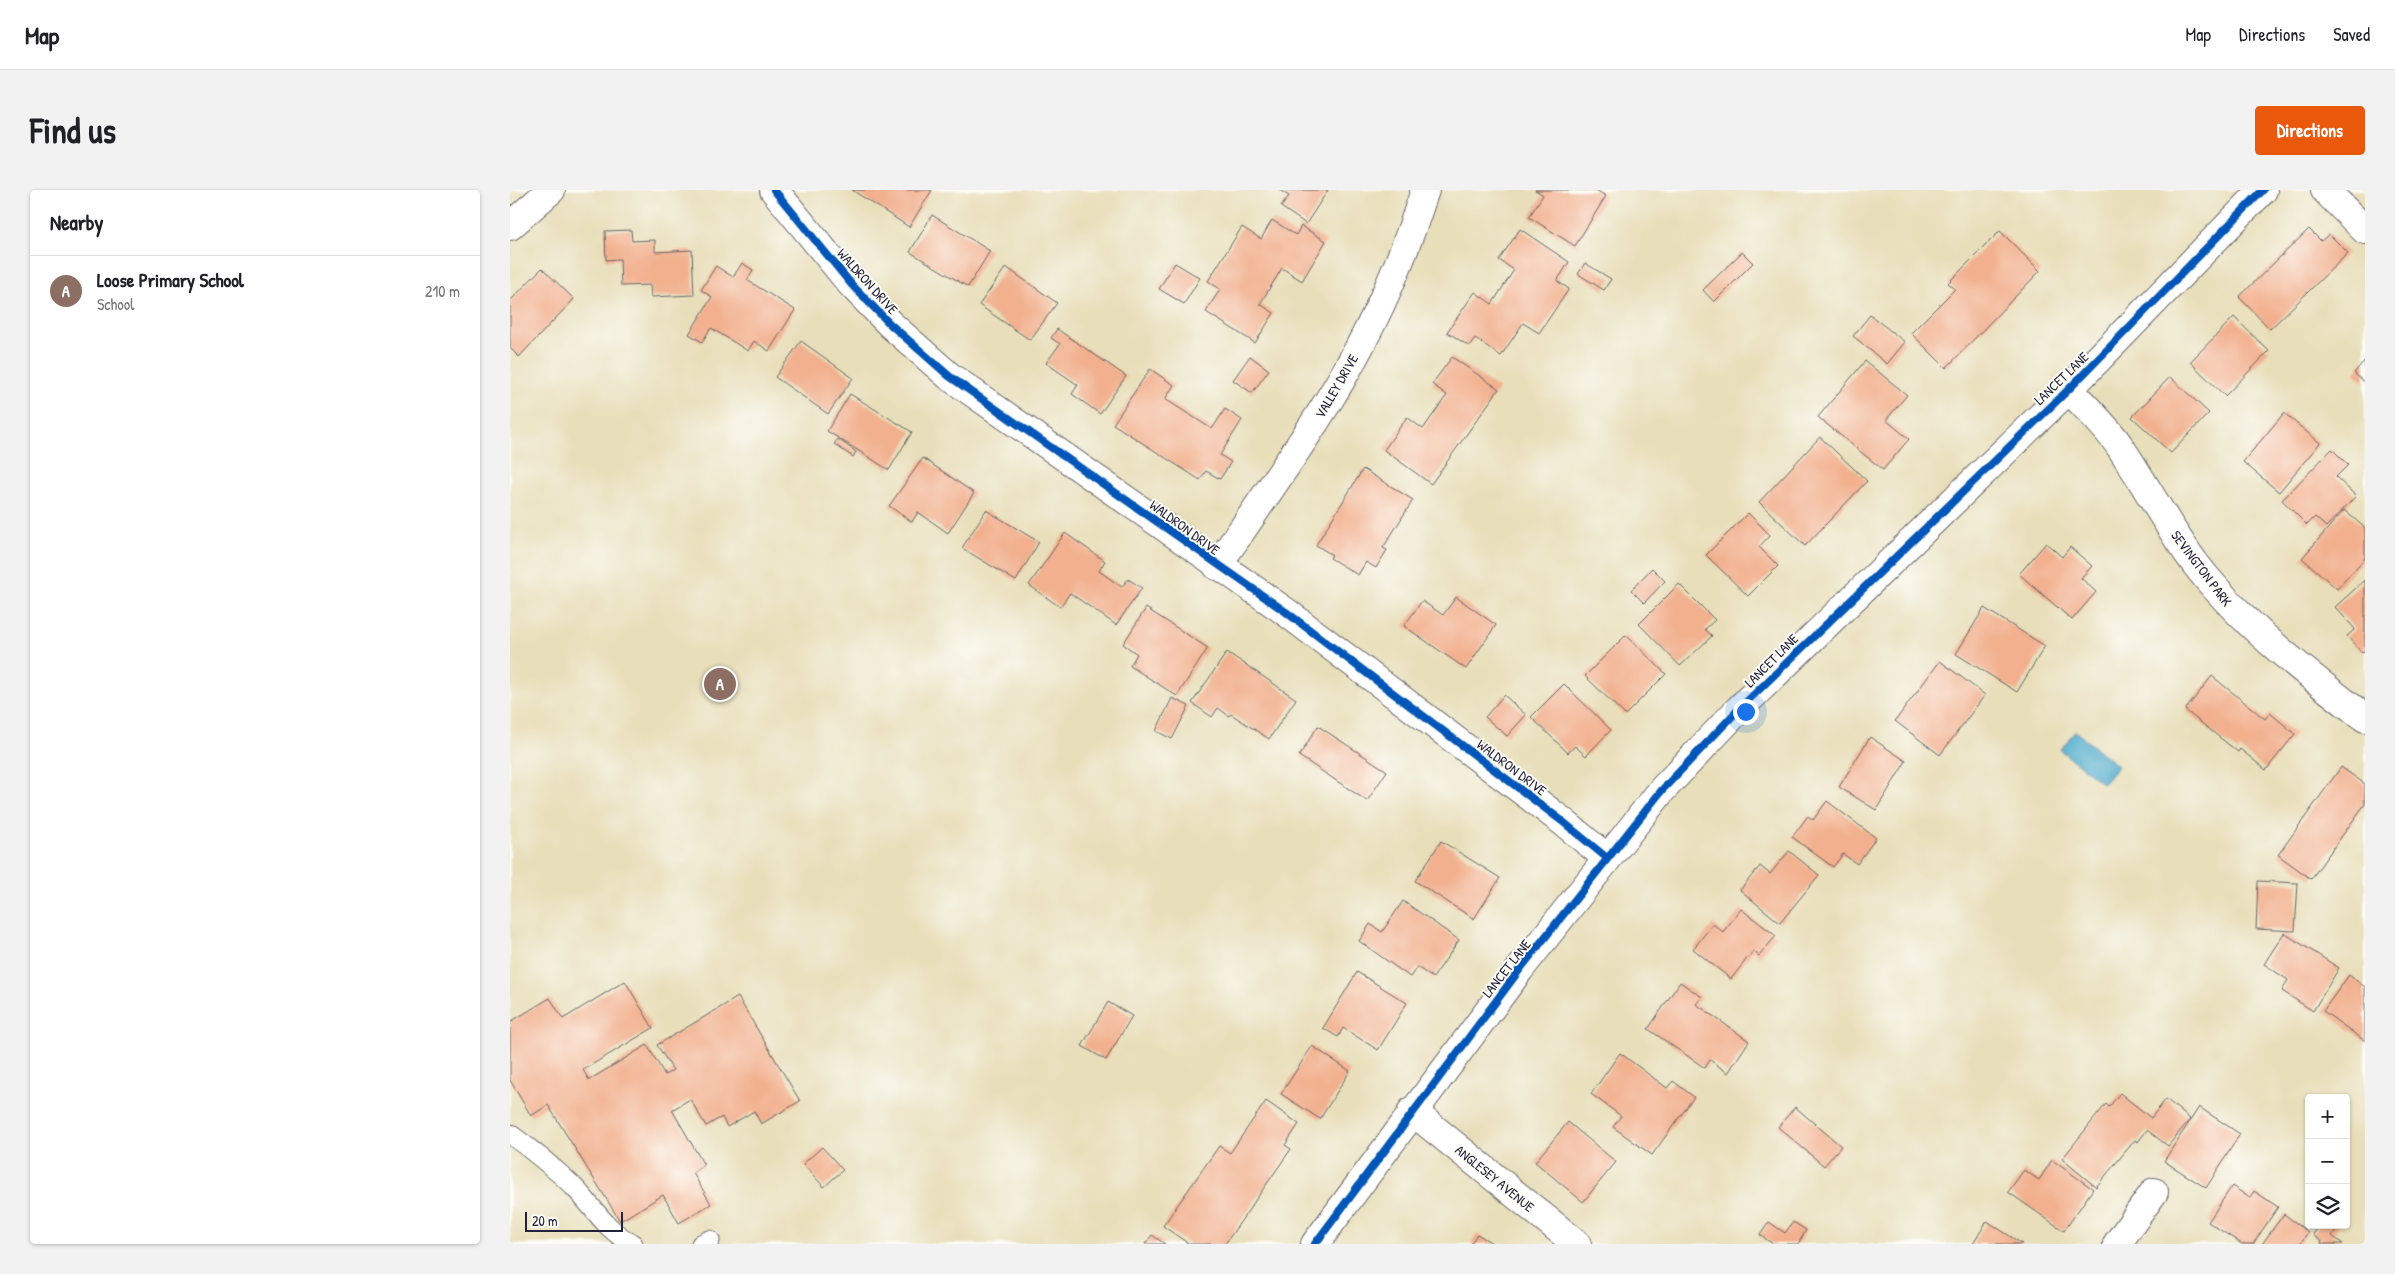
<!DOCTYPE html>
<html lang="en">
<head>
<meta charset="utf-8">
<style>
  :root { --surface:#fff; --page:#f2f2f2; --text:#202124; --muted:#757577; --line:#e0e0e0; --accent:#ea580c }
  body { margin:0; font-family:"Patrick Hand",sans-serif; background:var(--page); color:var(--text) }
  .controls { position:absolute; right:15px; bottom:15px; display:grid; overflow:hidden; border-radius:5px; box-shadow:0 1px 4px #0004 }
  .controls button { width:45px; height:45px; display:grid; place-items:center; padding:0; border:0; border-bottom:1px solid var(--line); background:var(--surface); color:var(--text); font:25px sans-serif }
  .scale { position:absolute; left:15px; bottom:12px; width:98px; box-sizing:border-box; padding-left:5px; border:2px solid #22223b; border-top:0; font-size:14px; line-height:18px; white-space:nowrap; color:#22223b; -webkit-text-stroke:4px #fdfcf7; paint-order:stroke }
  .you { position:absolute; left:1235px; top:521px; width:18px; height:18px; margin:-12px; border:4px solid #fff; border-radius:50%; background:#1a73e8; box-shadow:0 0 0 8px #1a73e833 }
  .badge { display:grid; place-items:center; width:32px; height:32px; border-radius:50%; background:var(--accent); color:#fff; font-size:16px; font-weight:700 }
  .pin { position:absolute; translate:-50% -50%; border:2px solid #fff; box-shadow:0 1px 5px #0006 }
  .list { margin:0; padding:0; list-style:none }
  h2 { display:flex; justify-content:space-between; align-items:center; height:65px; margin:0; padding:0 20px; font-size:21px }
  h2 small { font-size:16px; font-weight:400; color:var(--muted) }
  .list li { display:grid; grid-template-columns:32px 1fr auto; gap:15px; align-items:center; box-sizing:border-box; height:70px; padding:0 20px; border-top:1px solid var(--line) }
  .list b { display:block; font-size:19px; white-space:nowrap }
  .list p { margin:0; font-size:16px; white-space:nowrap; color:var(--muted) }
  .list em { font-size:16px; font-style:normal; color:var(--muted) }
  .icon { flex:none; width:28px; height:28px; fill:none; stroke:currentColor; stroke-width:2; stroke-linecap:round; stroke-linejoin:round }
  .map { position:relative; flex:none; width:1855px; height:1054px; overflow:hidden; border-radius:5px }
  header { display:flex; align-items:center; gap:30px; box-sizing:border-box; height:70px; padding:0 25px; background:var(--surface); border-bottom:1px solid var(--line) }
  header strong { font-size:24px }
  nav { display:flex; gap:28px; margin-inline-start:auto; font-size:18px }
  .intro { display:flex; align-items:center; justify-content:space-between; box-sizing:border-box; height:120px; padding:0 30px }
  h1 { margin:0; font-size:35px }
  .button { padding:12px 22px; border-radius:5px; background:var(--accent); color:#fff; font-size:18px; font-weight:700 }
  main { display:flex; gap:30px; padding:0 30px }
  aside { flex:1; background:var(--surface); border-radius:5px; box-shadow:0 1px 4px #0004 }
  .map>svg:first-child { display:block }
  .water { fill:#4aa8c9; stroke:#366582 }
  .building { fill:#f2b08e }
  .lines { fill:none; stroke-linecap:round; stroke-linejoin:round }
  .lane-casing { stroke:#676467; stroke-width:21 }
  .street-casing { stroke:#676467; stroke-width:30 }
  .lane { stroke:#fff; stroke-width:19 }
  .street { stroke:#fff; stroke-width:28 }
  .cycleway-casing { stroke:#fdfcf7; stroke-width:11 }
  .cycleway { stroke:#0057b8; stroke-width:8 }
  .labels { text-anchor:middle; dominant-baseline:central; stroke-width:4; stroke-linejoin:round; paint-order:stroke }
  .street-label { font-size:14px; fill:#22223b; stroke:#fdfcf7 }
</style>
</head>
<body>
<header>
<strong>Map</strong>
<nav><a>Map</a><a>Directions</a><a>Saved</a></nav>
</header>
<div class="intro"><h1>Find us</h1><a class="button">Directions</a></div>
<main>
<aside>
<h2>Nearby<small></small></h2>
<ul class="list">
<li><span class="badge" style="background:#8d6e63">A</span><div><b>Loose Primary School</b><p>School</p></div><em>210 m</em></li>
</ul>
</aside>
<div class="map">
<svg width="1855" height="1054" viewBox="0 0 1855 1054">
  <rect width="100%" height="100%" fill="#fdfcf7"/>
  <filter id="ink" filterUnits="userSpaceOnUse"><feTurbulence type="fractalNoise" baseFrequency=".02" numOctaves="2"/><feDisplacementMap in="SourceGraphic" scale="10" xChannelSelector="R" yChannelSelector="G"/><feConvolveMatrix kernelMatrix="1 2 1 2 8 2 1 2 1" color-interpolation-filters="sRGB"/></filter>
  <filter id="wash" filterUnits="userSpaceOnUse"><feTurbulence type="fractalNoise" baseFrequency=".0096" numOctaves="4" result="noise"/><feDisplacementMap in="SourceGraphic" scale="20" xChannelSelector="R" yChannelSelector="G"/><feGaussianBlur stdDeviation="1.12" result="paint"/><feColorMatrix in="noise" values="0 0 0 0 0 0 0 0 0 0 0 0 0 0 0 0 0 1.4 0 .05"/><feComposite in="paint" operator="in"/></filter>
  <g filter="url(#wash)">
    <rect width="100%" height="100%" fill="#e8deb9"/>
    <polygon class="water" points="1565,541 1608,576 1593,594 1550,560"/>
    <g id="blocks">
      <g class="building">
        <polygon points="342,0 422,0 399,37"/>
        <polygon points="769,0 818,0 796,34 771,17 779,6"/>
        <polygon points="1025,0 1086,0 1096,6 1065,56 1019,27 1033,5"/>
        <polygon points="422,25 480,61 458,97 400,62"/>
        <polygon points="762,30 786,45 791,36 816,51 792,91 772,78 750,114 764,123 745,153 696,122 710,99 698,91 732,37 751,49"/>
        <polygon points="1010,39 1059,72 1047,91 1059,99 1029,143 1013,133 991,166 965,148 959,156 937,142 965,102 982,114 1004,80 989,70"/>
        <polygon points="1799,39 1811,51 1819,44 1838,63 1760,139 1729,107"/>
        <polygon points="121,40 122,51 145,50 145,62 182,60 184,105 141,107 140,95 111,96 110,69 96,70 95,41"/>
        <polygon points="1490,41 1530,81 1436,178 1401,143 1445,99 1438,93"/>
        <polygon points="1232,62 1243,73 1204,112 1193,100"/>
        <polygon points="232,73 243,80 237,90 285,120 259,161 244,151 238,161 201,138 192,152 179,144 202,107 191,100 206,76 223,87"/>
        <polygon points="665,73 690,88 674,114 649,99"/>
        <polygon points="1075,73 1101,89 1094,100 1068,84"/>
        <polygon points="496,77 547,113 520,150 469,115"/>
        <polygon points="32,78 64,109 9,167 0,158 0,111"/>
        <polygon points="1360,125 1395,152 1377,174 1343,146"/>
        <polygon points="1724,127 1759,161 1715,206 1680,172"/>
        <polygon points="547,139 616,186 590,224 562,204 568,195 536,173 550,154 541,148"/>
        <polygon points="291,151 343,188 318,224 265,187"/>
        <polygon points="740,166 759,180 742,203 723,190"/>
        <polygon points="942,167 989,199 921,294 874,260 897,227 913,239 937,205 922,194"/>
        <polygon points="1855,170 1855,193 1844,183"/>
        <polygon points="1355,171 1397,205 1376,230 1399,249 1373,280 1308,227"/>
        <polygon points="640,179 664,195 655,209 702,239 715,219 732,230 710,265 721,272 710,289 696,281 690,290 603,234"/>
        <polygon points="1660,187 1699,223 1661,263 1622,227"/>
        <polygon points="340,204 402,242 379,280 317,241"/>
        <polygon points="1774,223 1810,253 1769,302 1733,272"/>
        <polygon points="1310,247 1357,291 1295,356 1249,312"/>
        <polygon points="328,249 346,262 343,267 324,254"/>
        <polygon points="1822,259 1838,275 1826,287 1846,306 1816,337 1805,327 1797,335 1772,310"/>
        <polygon points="413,268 464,303 438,343 408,322 402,332 379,316"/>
        <polygon points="853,279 903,310 873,358 877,360 866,378 856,372 848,385 820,368 822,365 806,355"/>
        <polygon points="476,320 529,352 506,391 452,358"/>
        <polygon points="1834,320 1855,338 1855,368 1827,399 1792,368"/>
        <polygon points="1238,323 1260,345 1249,357 1268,376 1238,406 1196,365"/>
        <polygon points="555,343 595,371 589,381 612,397 618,389 632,398 606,435 560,403 550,417 519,395"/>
        <polygon points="1536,353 1552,367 1560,357 1582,376 1571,388 1586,402 1562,430 1509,384"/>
        <polygon points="1142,378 1155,391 1134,413 1121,400"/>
        <polygon points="1855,390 1855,460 1852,463 1837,446 1845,439 1825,417"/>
        <polygon points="1169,394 1205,430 1195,439 1202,446 1170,476 1129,434"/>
        <polygon points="946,407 986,435 956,479 894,436 912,411 933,425"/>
        <polygon points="636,418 698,458 667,506 620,476 627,464 613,454"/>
        <polygon points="1474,418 1535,456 1507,502 1446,464"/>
        <polygon points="1116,445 1156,484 1115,525 1075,486"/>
        <polygon points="717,462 786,509 759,549 721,524 719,526 708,518 702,527 682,513"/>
        <polygon points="1430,471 1475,505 1430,565 1385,531"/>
        <polygon points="1702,486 1755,529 1760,523 1785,544 1756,580 1730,559 1728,562 1675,520"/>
        <polygon points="1054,494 1101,540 1076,566 1065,556 1058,563 1021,527"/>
        <polygon points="994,505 1016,525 997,546 975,527"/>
        <polygon points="662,508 679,516 662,549 646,541"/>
        <polygon points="808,536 877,581 857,611 789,566"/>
        <polygon points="1360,547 1396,571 1366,620 1329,597"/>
        <polygon points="1831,577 1855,594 1855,614 1801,689 1768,665"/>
        <polygon points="1317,611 1366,648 1347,674 1333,664 1323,677 1282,647 1298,626 1303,630"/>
        <polygon points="931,651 990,688 964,729 905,691"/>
        <polygon points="1279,661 1309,685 1270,733 1230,700 1250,676 1260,684"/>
        <polygon points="1748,691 1788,693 1785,741 1746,739"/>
        <polygon points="893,711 949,750 923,788 907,777 900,787 849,751 860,734 872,742"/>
        <polygon points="1231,719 1266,746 1249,766 1243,761 1221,789 1183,759 1203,734 1213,742"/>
        <polygon points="1774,743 1829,778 1803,821 1772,801 1778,790 1754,774"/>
        <polygon points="847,782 897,813 868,860 833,838 828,847 813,838"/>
        <polygon points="1839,785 1855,797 1855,851 1813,821"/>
        <polygon points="115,791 143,838 73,880 79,890 137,855 155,885 163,880 147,855 228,807 290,911 251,934 244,921 217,937 212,927 196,936 180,909 162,920 194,975 183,983 201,1014 169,1033 153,1005 110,1031 38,915 21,926 0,890 0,832 40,808 53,829"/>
        <polygon points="1170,792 1192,807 1186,814 1239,851 1218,883 1200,870 1195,878 1138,839"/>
        <polygon points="598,812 622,826 596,870 572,856"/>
        <polygon points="802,856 840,881 810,929 771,904"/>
        <polygon points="1110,863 1157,898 1163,891 1184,907 1142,965 1103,937 1111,926 1081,904"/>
        <polygon points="1610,903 1641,928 1656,909 1680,929 1658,956 1637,940 1628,952 1625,950 1586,997 1552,969 1596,914 1599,917"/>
        <polygon points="756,911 789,934 775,955 781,959 715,1054 679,1054 653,1036 709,956 720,963"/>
        <polygon points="1285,917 1331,956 1314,976 1268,937"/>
        <polygon points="1689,917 1730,944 1696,998 1654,971"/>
        <polygon points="1058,932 1106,972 1073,1012 1025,972"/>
        <polygon points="312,957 333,980 314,997 293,974"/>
        <polygon points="1542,970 1583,999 1554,1041 1498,1002 1514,980 1529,990"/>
        <polygon points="1722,996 1740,1008 1744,1001 1768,1017 1743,1054 1732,1054 1698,1032"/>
        <polygon points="1774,1024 1798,1042 1790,1054 1752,1054"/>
        <polygon points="1477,1031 1512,1054 1463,1054"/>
        <polygon points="1259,1032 1275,1043 1283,1032 1296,1040 1288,1054 1263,1054 1250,1045"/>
        <polygon points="1809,1035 1829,1035 1822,1046 1833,1054 1811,1054 1812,1052 1803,1045"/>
        <polygon points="967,1044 984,1054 961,1054"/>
        <polygon points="642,1045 655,1054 635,1054"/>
      </g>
    </g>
  </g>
  <g filter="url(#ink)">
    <use href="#blocks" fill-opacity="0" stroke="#676467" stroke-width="1"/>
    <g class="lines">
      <g class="lane-casing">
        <g id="lane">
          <path d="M0,944c22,16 43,33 63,52 20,20 33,45 60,58"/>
          <polyline points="191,1054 200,1050"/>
        </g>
      </g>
      <g class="street-casing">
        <g id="street">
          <polyline points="264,0 342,95 380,134 439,186 776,422 1052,631 1097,668"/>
          <polyline points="1815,0 1855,40"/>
          <polyline points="0,36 41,0"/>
          <path d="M1559,199c16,18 36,36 50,56 27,40 49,83 78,121 47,60 108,106 168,152"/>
          <path d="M707,376c38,-55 77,-110 112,-166 41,-66 73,-137 96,-210"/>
          <polyline points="902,921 1067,1054"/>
          <polyline points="805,1054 1010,779 1152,600 1228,520 1559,199 1753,0"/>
          <polyline points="1607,1054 1644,1002"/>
        </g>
      </g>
      <use href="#lane" class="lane"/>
      <use href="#street" class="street"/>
      <g class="cycleway-casing">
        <g id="cycleway">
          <polyline points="264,0 342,95 380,134 439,186 776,422 1052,631 1097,668"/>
          <polyline points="805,1054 1010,779 1152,600 1228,520 1559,199 1753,0"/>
        </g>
      </g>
      <use href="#cycleway" class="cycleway"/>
    </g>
  </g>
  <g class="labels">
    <g class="street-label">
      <text transform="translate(358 91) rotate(48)">WALDRON DRIVE</text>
      <text transform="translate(1551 188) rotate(-44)">LANCET LANE</text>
      <text transform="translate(826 196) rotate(-60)">VALLEY DRIVE</text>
      <text transform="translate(675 337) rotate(36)">WALDRON DRIVE</text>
      <text transform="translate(1692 378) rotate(53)">SEVINGTON PARK</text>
      <text transform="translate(1261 470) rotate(-45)">LANCET LANE</text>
      <text transform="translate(1002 577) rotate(37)">WALDRON DRIVE</text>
      <text transform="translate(996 778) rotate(-52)">LANCET LANE</text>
      <text transform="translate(985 988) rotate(39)">ANGLESEY AVENUE</text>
    </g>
  </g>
</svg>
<div class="controls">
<button>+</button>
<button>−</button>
<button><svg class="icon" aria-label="layers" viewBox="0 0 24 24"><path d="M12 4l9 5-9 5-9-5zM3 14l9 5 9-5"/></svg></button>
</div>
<div class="scale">20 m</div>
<div class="you"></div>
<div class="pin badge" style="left:210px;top:494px;background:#8d6e63">A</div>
</div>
</main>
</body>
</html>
